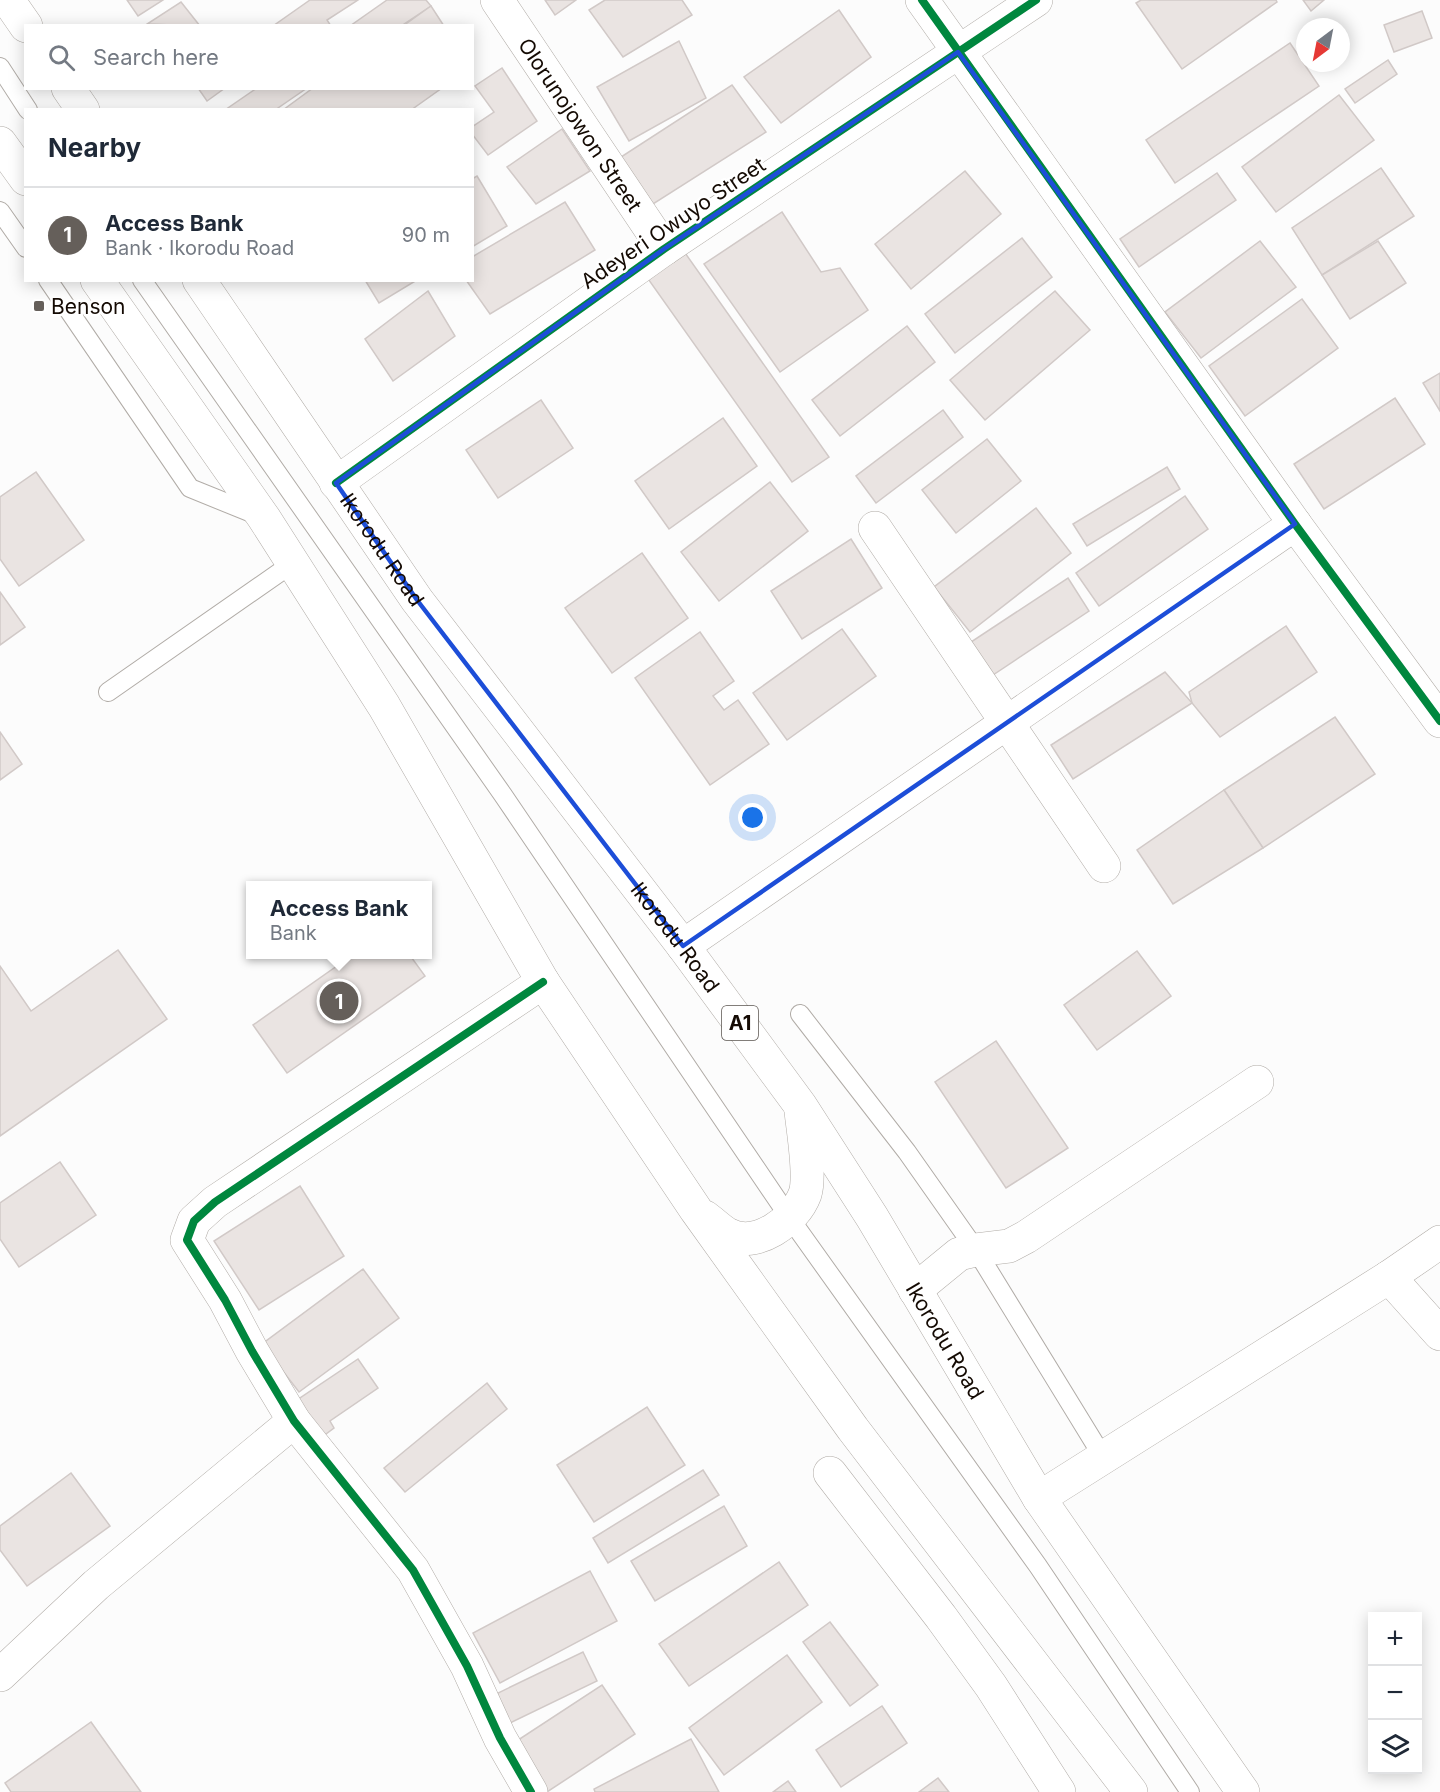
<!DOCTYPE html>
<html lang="en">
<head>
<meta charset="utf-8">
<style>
  :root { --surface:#fff; --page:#f6f6f7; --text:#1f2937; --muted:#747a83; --line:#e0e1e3; --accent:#655f5a }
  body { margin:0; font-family:Inter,sans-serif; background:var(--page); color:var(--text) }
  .controls { position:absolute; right:18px; bottom:18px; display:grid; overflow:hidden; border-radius:0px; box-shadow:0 3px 15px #0003 }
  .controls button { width:54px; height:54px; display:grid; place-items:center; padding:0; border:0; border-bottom:2px solid var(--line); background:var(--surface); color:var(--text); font:30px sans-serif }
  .compass { position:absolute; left:1296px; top:18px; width:54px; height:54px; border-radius:50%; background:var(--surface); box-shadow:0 3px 15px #0003; rotate:212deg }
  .you { position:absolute; left:753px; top:818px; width:21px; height:21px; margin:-15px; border:4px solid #fff; border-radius:50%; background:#1a73e8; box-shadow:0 0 0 9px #1a73e833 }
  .badge { display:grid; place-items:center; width:39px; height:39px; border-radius:50%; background:var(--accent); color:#fff; font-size:20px; font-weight:700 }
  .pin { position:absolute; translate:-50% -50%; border:3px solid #fff; box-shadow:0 2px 6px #0006 }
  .popup { position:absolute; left:246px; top:881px; width:186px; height:78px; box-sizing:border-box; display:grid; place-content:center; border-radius:0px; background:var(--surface); filter:drop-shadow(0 2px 4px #0005); font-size:20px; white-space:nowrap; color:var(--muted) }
  .popup b { font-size:22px; color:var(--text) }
  .popup::after { content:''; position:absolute; left:50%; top:100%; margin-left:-12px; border:12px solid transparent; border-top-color:var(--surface) }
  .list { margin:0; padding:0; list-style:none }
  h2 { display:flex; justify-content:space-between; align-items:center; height:78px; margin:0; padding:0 24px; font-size:26px }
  h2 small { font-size:20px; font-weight:400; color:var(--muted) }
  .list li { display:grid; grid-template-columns:39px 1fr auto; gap:18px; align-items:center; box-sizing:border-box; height:96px; padding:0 24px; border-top:2px solid var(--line) }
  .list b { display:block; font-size:22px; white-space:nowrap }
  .list p { margin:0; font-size:20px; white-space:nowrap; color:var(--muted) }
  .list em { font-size:20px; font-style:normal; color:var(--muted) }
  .icon { flex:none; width:33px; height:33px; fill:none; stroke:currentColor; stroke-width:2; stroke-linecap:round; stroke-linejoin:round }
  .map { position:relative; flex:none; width:1440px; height:1792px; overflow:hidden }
  .search { position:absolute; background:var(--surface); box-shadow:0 3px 15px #0003; left:24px; top:24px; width:450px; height:66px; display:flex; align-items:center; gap:15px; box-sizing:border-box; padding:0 21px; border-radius:0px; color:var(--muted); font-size:22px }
  .panel { position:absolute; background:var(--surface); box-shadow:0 3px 15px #0003; left:24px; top:108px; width:450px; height:174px; border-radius:0px }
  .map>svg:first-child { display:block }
  .building { fill:#eae4e2; stroke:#d1c9c7; stroke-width:1.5 }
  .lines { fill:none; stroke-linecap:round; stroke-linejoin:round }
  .service-casing { stroke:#b1aca7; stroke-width:20 }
  .minor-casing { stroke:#b1aca7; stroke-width:34 }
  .trunk-casing { stroke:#b1aca7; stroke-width:34 }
  .service { stroke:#fff; stroke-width:18 }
  .minor { stroke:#fff; stroke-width:33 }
  .trunk { stroke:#fff; stroke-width:33 }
  .cycleway-casing { stroke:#fff; stroke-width:11 }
  .cycleway { stroke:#00873e; stroke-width:8 }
  .marked { fill:none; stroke:#1d4ed8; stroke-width:4.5; stroke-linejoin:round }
  .poi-dot { fill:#655f5a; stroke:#fff; stroke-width:2 }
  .labels { text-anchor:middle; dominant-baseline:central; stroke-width:5; stroke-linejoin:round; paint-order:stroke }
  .shield { fill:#fff; stroke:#5a544f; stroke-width:1.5 }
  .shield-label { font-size:20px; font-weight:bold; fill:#140a03 }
  .street-label { font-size:21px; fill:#140a03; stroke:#fff }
  .poi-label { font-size:21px; fill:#140a03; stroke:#fff; text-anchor:start }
</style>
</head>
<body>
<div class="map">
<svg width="1440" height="1792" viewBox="0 0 1440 1792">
  <rect width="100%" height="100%" fill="#fcfcfc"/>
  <g class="building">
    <polygon points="127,0 163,0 138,16"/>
    <polygon points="310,0 358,0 327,20 331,26 273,26"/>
    <polygon points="387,0 426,0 431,6 401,26 350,26"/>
    <polygon points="545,0 576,0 555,15"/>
    <polygon points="605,0 682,0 692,15 623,57 589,10"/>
    <polygon points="1141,0 1276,0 1277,2 1182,69 1136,3"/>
    <polygon points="1303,0 1324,0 1311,11"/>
    <polygon points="181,2 200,26 147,24"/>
    <polygon points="431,6 444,26 403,26"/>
    <polygon points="839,10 871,57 781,123 744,77"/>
    <polygon points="1422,11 1432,38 1394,52 1384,25"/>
    <polygon points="679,41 706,98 629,141 597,87"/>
    <polygon points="1290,43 1319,86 1175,183 1146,140"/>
    <polygon points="1388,60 1397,74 1355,103 1345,89"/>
    <polygon points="502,68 537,121 488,155 472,134 472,127 494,112 475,86"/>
    <polygon points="732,85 766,132 653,204 621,157"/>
    <polygon points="198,88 225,88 207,101"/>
    <polygon points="257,88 307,88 275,110 225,110"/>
    <polygon points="313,88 442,88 411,110 283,110"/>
    <polygon points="1339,95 1374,140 1276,212 1242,167"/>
    <polygon points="562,129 590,171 536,204 507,167"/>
    <polygon points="1381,168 1414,216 1322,275 1292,228"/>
    <polygon points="965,171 1001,214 911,289 875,244"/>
    <polygon points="1217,173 1236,200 1139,267 1120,239"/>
    <polygon points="477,176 507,226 472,247 472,179"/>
    <polygon points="565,202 595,250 490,314 466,280 472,280 472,257"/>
    <polygon points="782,212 821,272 840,268 868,310 780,372 704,264"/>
    <polygon points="1022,238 1052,277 955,353 925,314"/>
    <polygon points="1260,241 1296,287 1201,358 1165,312"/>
    <polygon points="1378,241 1406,283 1350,319 1322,275"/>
    <polygon points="683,250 829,457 792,482 646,276"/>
    <polygon points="365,280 417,280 379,303"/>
    <polygon points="428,291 455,336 393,381 365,339"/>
    <polygon points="1055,291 1090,330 985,420 950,380"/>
    <polygon points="1302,299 1338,348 1245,416 1209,366"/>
    <polygon points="907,326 935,362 840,436 812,400"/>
    <polygon points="1440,373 1440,411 1423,383"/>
    <polygon points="1395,398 1425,444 1324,509 1294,464"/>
    <polygon points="541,400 573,448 498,498 466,450"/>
    <polygon points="943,410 963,437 876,503 856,476"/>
    <polygon points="723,418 757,466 669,529 635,481"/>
    <polygon points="987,439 1021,481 956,533 922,490"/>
    <polygon points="1167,467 1180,489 1087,546 1073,524"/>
    <polygon points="36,472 84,540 19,586 0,559 0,497"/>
    <polygon points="770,482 808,531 719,601 681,552"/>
    <polygon points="1185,496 1208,529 1099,606 1076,573"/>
    <polygon points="1036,508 1071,553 970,632 934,587"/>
    <polygon points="851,539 882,588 802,639 771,591"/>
    <polygon points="642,553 688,618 612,673 565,608"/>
    <polygon points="1068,578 1089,611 993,675 971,642"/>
    <polygon points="0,592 25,627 0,645"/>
    <polygon points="1286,626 1317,672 1220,737 1192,703 1189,692"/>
    <polygon points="842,629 876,676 787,740 753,693"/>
    <polygon points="700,632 734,681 713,696 724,710 738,700 769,744 710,785 635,678"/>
    <polygon points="1165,672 1192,703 1073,779 1051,745"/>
    <polygon points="1335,717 1375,774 1263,848 1224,790"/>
    <polygon points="0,732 22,764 0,780"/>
    <polygon points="1224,790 1263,848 1173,904 1137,850"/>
    <polygon points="118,950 167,1019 0,1136 0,966 31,1011"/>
    <polygon points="1137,951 1171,996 1097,1050 1064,1005"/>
    <polygon points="354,954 409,954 425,976 287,1073 253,1025"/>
    <polygon points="996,1041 1068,1148 1006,1188 935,1082"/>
    <polygon points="60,1162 96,1215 19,1267 0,1239 0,1203"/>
    <polygon points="300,1186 344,1256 259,1310 214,1241"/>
    <polygon points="363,1269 399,1318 299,1392 262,1344"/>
    <polygon points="358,1359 378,1388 330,1421 334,1428 322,1437 297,1400"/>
    <polygon points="487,1383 507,1409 405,1492 384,1468"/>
    <polygon points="647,1407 685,1465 594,1522 557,1465"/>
    <polygon points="703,1470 719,1495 608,1563 593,1538"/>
    <polygon points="71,1473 110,1526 27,1586 0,1550 0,1526"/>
    <polygon points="724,1506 747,1546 655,1601 631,1561"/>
    <polygon points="779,1562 808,1605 689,1686 659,1644"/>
    <polygon points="590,1571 617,1621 500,1683 473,1633"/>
    <polygon points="830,1622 878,1685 850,1706 803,1642"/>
    <polygon points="583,1652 597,1681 510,1723 496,1694"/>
    <polygon points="787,1655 822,1702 724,1775 689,1728"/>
    <polygon points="602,1685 635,1734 547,1792 512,1744"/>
    <polygon points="882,1706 907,1743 841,1787 816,1750"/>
    <polygon points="91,1722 141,1792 11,1792 5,1783"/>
    <polygon points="691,1739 719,1792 595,1792 594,1789"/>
    <polygon points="938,1778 949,1792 919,1792"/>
    <polygon points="788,1781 796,1792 773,1792"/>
  </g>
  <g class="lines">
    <g class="service-casing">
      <g id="service">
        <polyline points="0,67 28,110"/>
        <polyline points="0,211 26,248"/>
        <polyline points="48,280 190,488 259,516"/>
        <polyline points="142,280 503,795 789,1217 1038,1566 1190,1792"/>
        <polyline points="108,692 293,563"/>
        <polyline points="800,1014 907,1152 976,1250 1103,1457"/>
      </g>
    </g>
    <g class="minor-casing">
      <g id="minor">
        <path id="s1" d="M497,0l167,249"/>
        <polyline points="922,0 1295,524 1440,721"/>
        <polyline points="336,483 664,249 1036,0"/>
        <polyline points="875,528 1104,866"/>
        <polyline points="683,946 1295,524"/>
        <polyline points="1389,1277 1440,1334"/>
        <polyline points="915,1290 959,1254 976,1250 1009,1246 1026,1237 1257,1082"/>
        <polyline points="830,1473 941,1617 991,1686 1059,1792"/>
        <polyline points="1039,1498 1389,1277 1440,1242"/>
        <polyline points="0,1675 96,1585 294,1421"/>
        <polyline points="531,1792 500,1738 467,1666 413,1570 294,1421 252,1351 225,1300 187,1240 194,1221 215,1202 543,982"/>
      </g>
    </g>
    <g class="trunk-casing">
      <g id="trunk">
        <polyline points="8,0 26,26"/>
        <polyline points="68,88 83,110"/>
        <polyline points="0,143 26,179"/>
        <polyline points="97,280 264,518 384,706 543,982 696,1210 853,1429 1131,1792"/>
        <path id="s2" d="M199,280l218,320 266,346 117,159 72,112 167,281 204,294"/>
        <path d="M705,1217c7,5 14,12 22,17 29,16 68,-13 78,-40 6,-18 -2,-63 -4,-83"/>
      </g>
    </g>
    <use href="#service" class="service"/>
    <use href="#minor" class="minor"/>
    <use href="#trunk" class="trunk"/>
    <g class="cycleway-casing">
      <g id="cycleway">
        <polyline points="922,0 1295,524 1440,721"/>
        <polyline points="336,483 664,249 1036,0"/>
        <polyline points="531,1792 500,1738 467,1666 413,1570 294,1421 252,1351 225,1300 187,1240 194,1221 215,1202 543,982"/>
      </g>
    </g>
    <use href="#cycleway" class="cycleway"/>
  </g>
  <path class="marked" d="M958,52l337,472 -612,422 -266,-346 -81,-117 328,-234z"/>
  <rect class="poi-dot" x="33" y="300" width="12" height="12" rx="3"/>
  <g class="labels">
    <rect class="shield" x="722" y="1006" width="36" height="34" rx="4.5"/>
    <g class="shield-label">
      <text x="740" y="1023">A1</text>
    </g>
    <g class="street-label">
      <text stroke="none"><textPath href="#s1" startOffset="150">Olorunojowon Street</textPath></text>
      <text transform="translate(673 223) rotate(-34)">Adeyeri Owuyo Street</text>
      <text stroke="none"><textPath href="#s2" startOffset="326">Ikorodu Road</textPath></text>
      <text stroke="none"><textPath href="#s2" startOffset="812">Ikorodu Road</textPath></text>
      <text stroke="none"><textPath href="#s2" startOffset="1298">Ikorodu Road</textPath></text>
    </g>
    <g class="poi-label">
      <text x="51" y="306">Benson</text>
    </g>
  </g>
</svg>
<div class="controls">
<button>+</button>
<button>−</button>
<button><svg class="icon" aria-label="layers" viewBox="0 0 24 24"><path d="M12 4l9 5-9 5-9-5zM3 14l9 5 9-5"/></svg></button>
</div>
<svg class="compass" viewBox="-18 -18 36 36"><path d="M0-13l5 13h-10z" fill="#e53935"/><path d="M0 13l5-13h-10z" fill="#747a83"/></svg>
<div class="you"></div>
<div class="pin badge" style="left:339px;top:1001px">1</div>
<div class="popup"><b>Access Bank</b>Bank</div>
<div class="search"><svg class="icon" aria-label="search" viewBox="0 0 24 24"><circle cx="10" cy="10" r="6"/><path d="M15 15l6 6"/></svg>Search here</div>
<section class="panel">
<h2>Nearby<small></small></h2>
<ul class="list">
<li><span class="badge">1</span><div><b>Access Bank</b><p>Bank · Ikorodu Road</p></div><em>90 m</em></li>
</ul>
</section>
</div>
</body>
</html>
